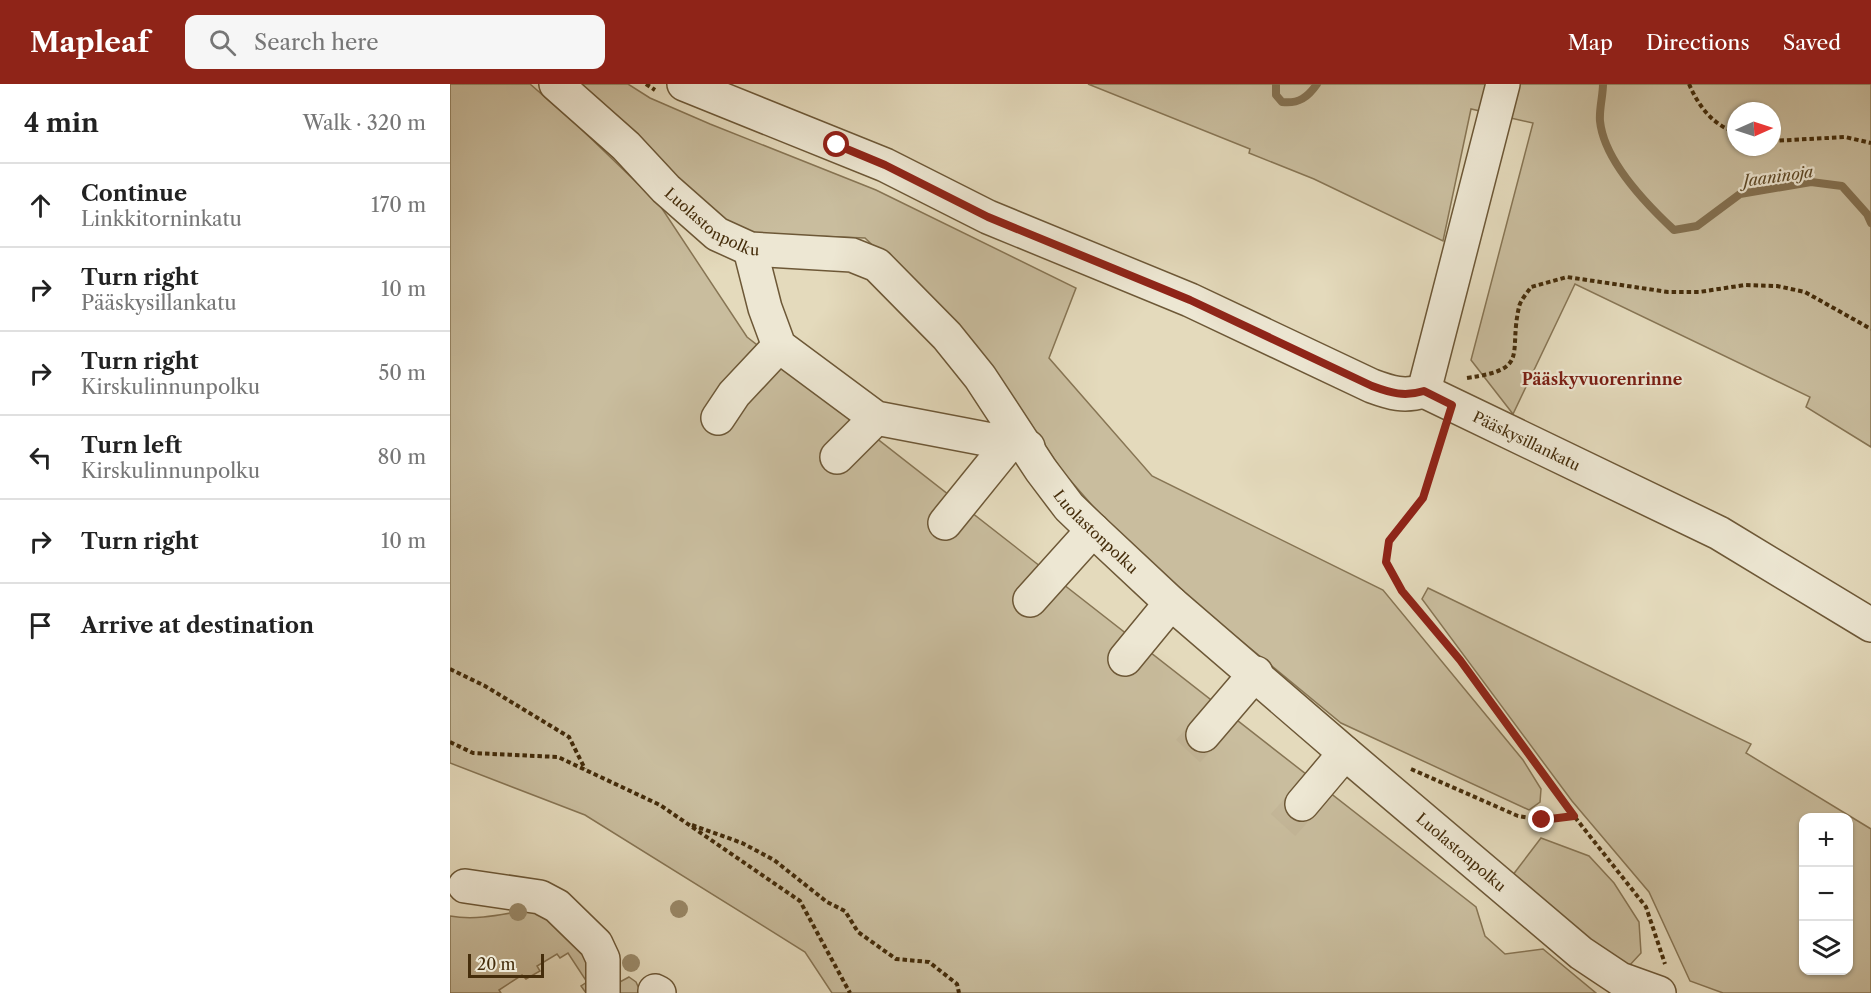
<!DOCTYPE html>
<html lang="en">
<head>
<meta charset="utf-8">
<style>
  :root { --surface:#fff; --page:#f6f6f6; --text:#222; --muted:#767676; --line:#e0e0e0; --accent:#8f2418 }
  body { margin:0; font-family:"Libre Caslon Text",serif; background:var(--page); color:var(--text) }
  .controls { position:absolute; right:18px; bottom:18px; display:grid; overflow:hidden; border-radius:12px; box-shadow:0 2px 4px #0004 }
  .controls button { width:54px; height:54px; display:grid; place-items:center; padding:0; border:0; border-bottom:2px solid var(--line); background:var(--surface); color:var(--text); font:30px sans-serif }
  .compass { position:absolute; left:1277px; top:18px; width:54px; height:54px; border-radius:50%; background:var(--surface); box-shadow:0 2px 4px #0004; rotate:87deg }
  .scale { position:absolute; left:18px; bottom:15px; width:76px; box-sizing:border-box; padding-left:6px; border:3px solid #452d0b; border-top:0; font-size:16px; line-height:21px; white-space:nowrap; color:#452d0b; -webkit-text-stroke:4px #ede7d3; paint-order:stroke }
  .stop { position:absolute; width:18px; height:18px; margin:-14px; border:4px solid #8f2418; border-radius:50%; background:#fff }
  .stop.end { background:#8f2418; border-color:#fff; box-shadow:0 2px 6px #0008 }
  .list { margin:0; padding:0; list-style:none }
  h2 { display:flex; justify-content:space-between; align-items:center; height:78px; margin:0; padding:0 24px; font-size:26px }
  h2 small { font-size:20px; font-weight:400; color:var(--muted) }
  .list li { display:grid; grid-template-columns:39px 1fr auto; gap:18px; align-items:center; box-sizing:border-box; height:84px; padding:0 24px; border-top:2px solid var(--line) }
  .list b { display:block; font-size:22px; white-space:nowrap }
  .list p { margin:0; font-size:20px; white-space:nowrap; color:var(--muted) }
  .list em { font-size:20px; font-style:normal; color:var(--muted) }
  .icon { flex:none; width:33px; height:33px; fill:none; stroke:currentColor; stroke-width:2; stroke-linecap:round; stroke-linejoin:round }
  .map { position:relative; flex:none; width:1421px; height:909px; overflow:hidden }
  header { display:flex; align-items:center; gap:36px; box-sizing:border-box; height:84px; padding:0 30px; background:var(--accent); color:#fff }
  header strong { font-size:28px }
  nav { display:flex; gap:33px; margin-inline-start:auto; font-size:21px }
  .search { width:420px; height:54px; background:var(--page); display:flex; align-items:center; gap:15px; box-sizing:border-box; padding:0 21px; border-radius:12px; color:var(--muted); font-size:22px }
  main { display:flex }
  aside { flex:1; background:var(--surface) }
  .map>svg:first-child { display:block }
  .green { fill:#c9bd9e; stroke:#877554; stroke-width:1.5; fill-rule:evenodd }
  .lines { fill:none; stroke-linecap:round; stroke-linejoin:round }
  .stream { stroke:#847151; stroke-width:8 }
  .minor-tunnel { stroke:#c4b799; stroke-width:33; stroke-dasharray:33 16; stroke-linecap:butt }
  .minor-casing { stroke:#6d5837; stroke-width:36 }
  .path { stroke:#452d0b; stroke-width:4; stroke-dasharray:4.5 3; stroke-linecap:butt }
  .minor { stroke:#ede7d3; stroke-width:33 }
  .tree { fill:#9b8b6b }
  .route { stroke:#8f2418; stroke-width:8 }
  .labels { text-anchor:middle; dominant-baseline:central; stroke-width:4.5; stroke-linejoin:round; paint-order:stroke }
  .street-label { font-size:15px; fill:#452d0b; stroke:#ede7d3 }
  .water-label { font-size:16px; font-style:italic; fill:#5f4a28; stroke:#ede7d3 }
  .neighbourhood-label { font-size:16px; font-weight:bold; fill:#7a1f14; stroke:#ede7d3 }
</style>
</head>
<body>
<header>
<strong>Mapleaf</strong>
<div class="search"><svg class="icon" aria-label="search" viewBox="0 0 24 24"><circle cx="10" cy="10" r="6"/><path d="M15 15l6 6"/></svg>Search here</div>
<nav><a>Map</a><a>Directions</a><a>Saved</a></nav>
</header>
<main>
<aside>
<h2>4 min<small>Walk · 320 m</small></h2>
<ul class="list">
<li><svg class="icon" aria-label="ahead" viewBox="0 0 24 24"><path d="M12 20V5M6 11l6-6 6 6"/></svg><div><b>Continue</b><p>Linkkitorninkatu</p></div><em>170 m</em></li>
<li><svg class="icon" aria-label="right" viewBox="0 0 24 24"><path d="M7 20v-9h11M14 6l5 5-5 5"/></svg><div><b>Turn right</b><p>Pääskysillankatu</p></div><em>10 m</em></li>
<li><svg class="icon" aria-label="right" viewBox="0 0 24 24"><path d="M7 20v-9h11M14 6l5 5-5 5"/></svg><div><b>Turn right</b><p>Kirskulinnunpolku</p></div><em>50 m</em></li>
<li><svg class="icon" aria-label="left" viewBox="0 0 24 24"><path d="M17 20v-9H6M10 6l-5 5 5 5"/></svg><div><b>Turn left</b><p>Kirskulinnunpolku</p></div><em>80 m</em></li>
<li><svg class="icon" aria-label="right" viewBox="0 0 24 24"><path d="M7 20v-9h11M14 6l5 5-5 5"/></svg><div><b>Turn right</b></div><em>10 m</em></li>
<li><svg class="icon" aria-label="arrive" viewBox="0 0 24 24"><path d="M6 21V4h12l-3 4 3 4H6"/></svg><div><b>Arrive at destination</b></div></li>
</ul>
</aside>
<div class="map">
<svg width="1421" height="909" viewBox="0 0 1421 909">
  <rect width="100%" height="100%" fill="#e4dabc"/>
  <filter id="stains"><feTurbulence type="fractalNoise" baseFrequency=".00333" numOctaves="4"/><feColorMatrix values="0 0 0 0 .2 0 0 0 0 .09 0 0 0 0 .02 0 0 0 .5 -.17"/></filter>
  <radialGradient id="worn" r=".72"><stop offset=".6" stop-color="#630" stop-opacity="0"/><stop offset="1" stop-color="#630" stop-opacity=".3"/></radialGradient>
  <g class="green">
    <polygon points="0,0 80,0 127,41 209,120 297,253 1026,823 1035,852 1055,870 1093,865 1146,909 382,909 355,868 135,731 0,679"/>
    <polygon points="131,0 178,0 200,14 260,40 426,106 626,204 599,274 702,392 933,506 1073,676 1091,705 1090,718 1079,726 891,639 682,467 613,388 554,300 445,183 415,154 290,149 232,100 153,19"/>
    <path d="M638,0h783v363l-65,-40 4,-10 -235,-113 -62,130 -42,-54 62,-237 -62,-14 -28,132 -129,-62 -65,-26 1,-4zM1286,27h36v36h-36z"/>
    <path d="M978,504l323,156 -5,9 125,76v164h-148l-33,-12 -41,-89 -77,-91 -150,-202zM1354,734h44v152h-44z"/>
    <polygon points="1091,754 1139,772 1164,799 1189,838 1191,869 1179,882 1149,872 1059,796"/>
    <path d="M99,823l34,33 14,53h-11l-5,-7 6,-4 -19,-29 -8,5 -3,-4 -20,12 3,5 -14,8 -4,-4 -23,15 2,3h-51v-77c34,6 66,-6 99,-9z"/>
    <polygon points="179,893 186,898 191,909 160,909 166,900"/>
  </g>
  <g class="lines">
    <g class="stream">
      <path d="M826,0v11l6,7c17,2 26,-5 35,-18"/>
      <path d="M1153,0c0,12 -4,25 -3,37 4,40 46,83 74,109l23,-4 43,-32 71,-12 31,4 25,28 4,9"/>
    </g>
    <g class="minor-tunnel">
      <polyline points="738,667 753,651"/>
      <polyline points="833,741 852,720"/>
    </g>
    <g class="minor-casing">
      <g id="minor">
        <path id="s1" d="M106,0l70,62 40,43 51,45 33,15 102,6 25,10 70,71 33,41 61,93 28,37 24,23 78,73 174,150 236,200 39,26 39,14"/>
        <path d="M234,0l201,81 103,52 202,83 182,86c19,7 32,11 52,5"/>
        <polyline points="300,165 315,224 329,262 426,334 578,363"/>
        <path id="s2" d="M974,307l295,142 152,92"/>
        <polyline points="974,307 1053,0"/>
        <polyline points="268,334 284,310 329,262"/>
        <polyline points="387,373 426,334"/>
        <polyline points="495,439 558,361"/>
        <polyline points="580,516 643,446"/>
        <polyline points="675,575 721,519"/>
        <polyline points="753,651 806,589"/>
        <polyline points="852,720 895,669"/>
        <polyline points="15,802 90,813 107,822 146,860 153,875 153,909"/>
        <polyline points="205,907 209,909"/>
      </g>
    </g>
    <g class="path">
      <polyline points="196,0 205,6"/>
      <path d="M1239,0c9,21 24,42 47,48"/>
      <polyline points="1322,57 1395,53 1421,59"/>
      <path d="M1017,294c64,-9 41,-23 52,-71 1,-6 8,-14 12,-20l36,-10 101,15h31l46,-7 32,1 28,6 66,37"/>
      <polyline points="993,346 973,414 939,457 936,478 940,487 952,507 1010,576 1124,732 1196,823 1215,880"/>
      <polyline points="0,585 35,602 119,653 135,685"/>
      <polyline points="0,658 23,669 108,673 210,721 350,817 400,909"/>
      <polyline points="961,685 1068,732 1092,736 1123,733"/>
      <polyline points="242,741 292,759 324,776 377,818 395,827 408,848 446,875 479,878 507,900 509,909"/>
    </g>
    <use href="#minor" class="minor"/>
  </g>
  <g class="tree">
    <circle cx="229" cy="825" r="9"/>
    <circle cx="68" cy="828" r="9"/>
    <circle cx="181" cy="879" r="9"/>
  </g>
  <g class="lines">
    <path class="route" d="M387,61l48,20 103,52 202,83 182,86c19,7 32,11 52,5l28,14 -29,93 -34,43 -3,21 16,29 58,69 114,156 -32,4"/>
  </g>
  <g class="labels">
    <g class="street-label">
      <text stroke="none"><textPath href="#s1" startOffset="210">Luolastonpolku</textPath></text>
      <text stroke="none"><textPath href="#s2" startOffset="114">Pääskysillankatu</textPath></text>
      <text stroke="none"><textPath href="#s1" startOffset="732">Luolastonpolku</textPath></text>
      <text stroke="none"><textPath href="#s1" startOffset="1218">Luolastonpolku</textPath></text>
    </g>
    <g class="water-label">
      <text transform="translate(1328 92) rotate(-8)">Jaaninoja</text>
    </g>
    <g class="neighbourhood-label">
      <text x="1152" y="295">Pääskyvuorenrinne</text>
    </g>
  </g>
  <rect width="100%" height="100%" filter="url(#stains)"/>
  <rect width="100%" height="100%" fill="url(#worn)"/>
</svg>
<div class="controls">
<button>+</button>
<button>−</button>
<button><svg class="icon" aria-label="layers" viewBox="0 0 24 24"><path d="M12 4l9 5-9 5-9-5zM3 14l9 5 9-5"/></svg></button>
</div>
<svg class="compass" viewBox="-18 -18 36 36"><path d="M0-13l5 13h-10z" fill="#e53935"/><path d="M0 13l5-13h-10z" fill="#767676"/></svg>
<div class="scale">20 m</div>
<div class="stop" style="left:387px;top:61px"></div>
<div class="stop end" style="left:1092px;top:736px"></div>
</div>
</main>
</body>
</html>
